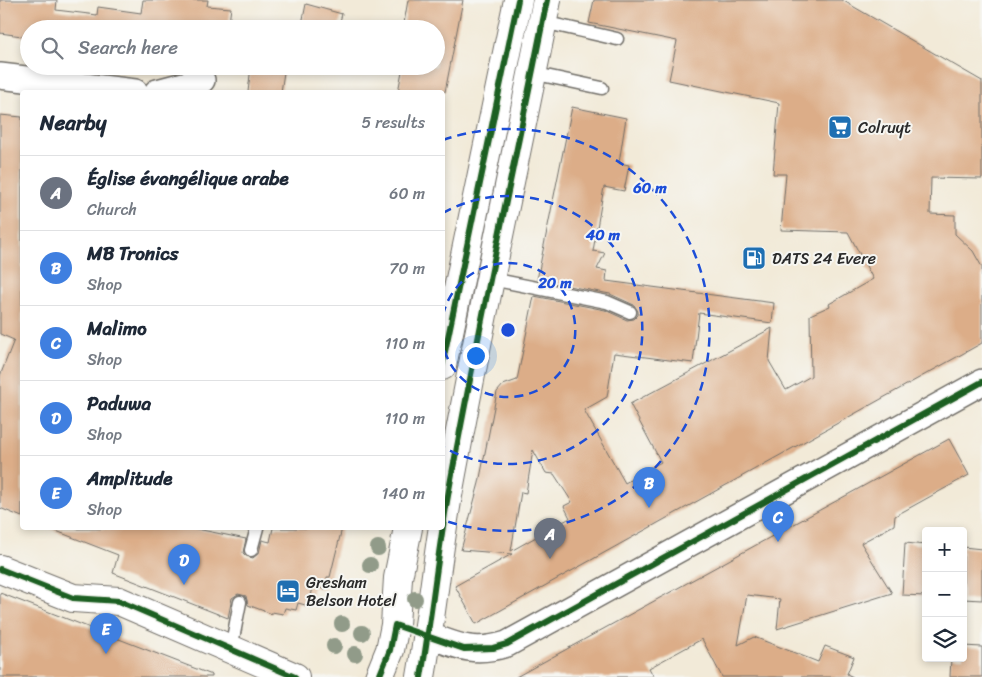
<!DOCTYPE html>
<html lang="en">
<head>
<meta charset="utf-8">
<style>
  :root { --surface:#fff; --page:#f6f6f7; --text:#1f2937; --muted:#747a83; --line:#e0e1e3; --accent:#b45309 }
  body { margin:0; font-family:Sriracha,sans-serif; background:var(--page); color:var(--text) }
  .controls { position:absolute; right:15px; bottom:15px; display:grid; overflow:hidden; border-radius:5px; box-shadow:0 2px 8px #0003 }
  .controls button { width:45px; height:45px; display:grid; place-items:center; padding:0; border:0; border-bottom:1px solid var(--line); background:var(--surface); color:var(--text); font:25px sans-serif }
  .you { position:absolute; left:475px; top:355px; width:18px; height:18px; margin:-12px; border:4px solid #fff; border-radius:50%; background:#1a73e8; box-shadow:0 0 0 8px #1a73e833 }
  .badge { display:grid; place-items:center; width:32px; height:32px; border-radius:50%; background:var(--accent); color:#fff; font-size:16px; font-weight:700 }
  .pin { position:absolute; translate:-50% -41px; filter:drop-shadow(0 1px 2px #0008) }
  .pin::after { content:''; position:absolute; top:26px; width:18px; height:15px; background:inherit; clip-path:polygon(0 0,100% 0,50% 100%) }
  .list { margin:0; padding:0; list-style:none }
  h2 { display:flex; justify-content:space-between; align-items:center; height:65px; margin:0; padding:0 20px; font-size:21px }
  h2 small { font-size:16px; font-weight:400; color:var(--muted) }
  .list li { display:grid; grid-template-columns:32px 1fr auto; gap:15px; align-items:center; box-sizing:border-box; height:75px; padding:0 20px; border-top:1px solid var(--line) }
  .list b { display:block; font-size:19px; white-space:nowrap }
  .list p { margin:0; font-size:16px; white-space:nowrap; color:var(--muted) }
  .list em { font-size:16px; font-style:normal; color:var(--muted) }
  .icon { flex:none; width:28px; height:28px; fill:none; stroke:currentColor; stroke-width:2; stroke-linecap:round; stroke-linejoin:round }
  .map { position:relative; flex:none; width:982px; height:677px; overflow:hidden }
  .search { position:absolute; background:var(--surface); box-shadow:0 2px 8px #0003; left:20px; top:20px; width:425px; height:55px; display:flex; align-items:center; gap:12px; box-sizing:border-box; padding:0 18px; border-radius:28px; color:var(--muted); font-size:19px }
  .panel { position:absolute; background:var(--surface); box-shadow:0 2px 8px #0003; left:20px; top:90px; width:425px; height:440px; border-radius:5px }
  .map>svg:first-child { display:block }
  .building { fill:#dcad88; fill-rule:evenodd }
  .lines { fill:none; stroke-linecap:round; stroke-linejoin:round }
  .lane-casing { stroke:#716e68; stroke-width:15 }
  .street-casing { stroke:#716e68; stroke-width:28 }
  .secondary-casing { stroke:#716e68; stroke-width:30 }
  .primary-casing { stroke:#716e68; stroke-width:30 }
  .lane { stroke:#fff; stroke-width:12 }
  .street { stroke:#fff; stroke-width:25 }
  .secondary { stroke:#fff; stroke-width:28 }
  .primary { stroke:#fff; stroke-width:28 }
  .cycleway-casing { stroke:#f6f6f2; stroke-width:9 }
  .cycleway { stroke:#1b5e20; stroke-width:6 }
  .tree { fill:#919b89 }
  .ring { fill:none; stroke:#1d4ed8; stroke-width:2.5; stroke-dasharray:9 6 }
  .labels { text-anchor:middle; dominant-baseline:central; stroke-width:4; stroke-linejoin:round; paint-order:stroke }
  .poi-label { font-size:16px; fill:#2b2b2b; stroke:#f6f6f2; text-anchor:start }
  .centre { fill:#1d4ed8; stroke:#f6f6f2; stroke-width:2.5 }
  .ring-label { font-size:15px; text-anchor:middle; font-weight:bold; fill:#1d4ed8; stroke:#f6f6f2; stroke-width:4; stroke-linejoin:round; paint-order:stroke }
</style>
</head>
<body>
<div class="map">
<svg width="982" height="677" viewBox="0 0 982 677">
  <rect width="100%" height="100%" fill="#f6f6f2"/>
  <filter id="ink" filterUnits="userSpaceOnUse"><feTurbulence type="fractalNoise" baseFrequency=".02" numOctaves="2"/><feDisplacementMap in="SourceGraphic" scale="10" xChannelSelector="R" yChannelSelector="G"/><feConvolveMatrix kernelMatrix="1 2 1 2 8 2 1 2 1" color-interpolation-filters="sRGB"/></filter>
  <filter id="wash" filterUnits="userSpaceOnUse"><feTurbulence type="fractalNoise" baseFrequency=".0096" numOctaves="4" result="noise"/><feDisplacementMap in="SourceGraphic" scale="20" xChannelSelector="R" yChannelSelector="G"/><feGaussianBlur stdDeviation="1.12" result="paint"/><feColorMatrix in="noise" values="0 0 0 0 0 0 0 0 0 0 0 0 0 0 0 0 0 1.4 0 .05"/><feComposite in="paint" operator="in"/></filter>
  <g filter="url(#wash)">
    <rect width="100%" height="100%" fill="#f2ead8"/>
    <g id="blocks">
      <g class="building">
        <polygon points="0,0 57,0 56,10 97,15 98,7 141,13 143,0 208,0 207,6 231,8 228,29 29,29 29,37 0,33"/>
        <polygon points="408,0 463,0 445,92 398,92 403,66 436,66 436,29 403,29"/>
        <path d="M594,0h248l140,81v98l-51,-1 -1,36 25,1v19l18,17 9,16v76l-506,281 -21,-38 57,-32 -51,-4 18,-67 18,-91 6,-7 14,-5 17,-84 71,14 22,10 7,-1 4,-4v-4l-4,-6 -24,-11 -73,-14 35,-173 54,11 -7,45 10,2 -5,26 -20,-4 -11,64 12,2 -8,16 10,2 -1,10 168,22 -2,20 -73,-10 -6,50 -79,-10 -7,44 -23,13 41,73 36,-21 -31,-58 142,-76 -3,33 17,29 25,-14 -1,-61 20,-9 -1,-2 44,-25 -25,-47 -67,-2 5,-56h-13l6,-71 -110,-23 8,-39 -88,-18zM533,450l13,23 8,1 18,28 -8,4 6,12 -59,33 10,-59 5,1z"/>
        <polygon points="306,4 342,14 338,29 301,29"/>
        <polygon points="251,66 285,66 281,92 248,92"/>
        <polygon points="0,115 22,117 22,517 0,508 0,376 14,340 0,334"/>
        <polygon points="949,439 969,475 895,516 894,525 861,543 892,593 777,629 780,599 747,595 738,645 754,637 818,662 825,646 854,657 847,674 853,677 722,677 702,639 649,668 654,677 516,677"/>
        <polygon points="51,529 192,528 246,539 243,553 246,556 253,558 259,553 262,540 270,542 273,528 342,528 330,577 327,577 325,589 313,587 309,606 298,603 296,610 285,608 283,614 272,612 272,614 248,605 246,596 238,594 232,598 228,618 113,573 118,555"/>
        <polygon points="905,543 926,545 926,596 902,595"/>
        <polygon points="963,547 982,549 982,600 963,599"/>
        <polygon points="0,593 212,675 212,677 0,677"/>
        <polygon points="963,646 982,647 982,677 950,677 951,658 963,658"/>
      </g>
    </g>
  </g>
  <g filter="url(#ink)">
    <use href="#blocks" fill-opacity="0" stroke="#716e68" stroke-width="1"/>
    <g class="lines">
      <g class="lane-casing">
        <g id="lane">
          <polyline points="543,22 617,39"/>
          <polyline points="532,73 602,88"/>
          <polyline points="491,279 607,302 630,312"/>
          <polyline points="251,550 257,528"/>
          <polyline points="231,649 240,602"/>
        </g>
      </g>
      <g class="street-casing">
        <g id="street">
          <polyline points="0,76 135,92"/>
          <polyline points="157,92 202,80"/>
          <path d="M428,635c31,12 47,19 79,9l475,-262"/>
        </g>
      </g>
      <g class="secondary-casing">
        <g id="secondary">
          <polyline points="442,366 518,0"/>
          <polyline points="379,677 390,650 395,625 398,578 408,528"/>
          <path d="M421,677c10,-58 16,-117 26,-176 30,-167 67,-334 100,-501"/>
        </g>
      </g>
      <g class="primary-casing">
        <polyline id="primary" points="0,569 73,598 119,601 295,677"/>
      </g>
      <use href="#lane" class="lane"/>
      <use href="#street" class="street"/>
      <use href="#secondary" class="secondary"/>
      <use href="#primary" class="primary"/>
      <g class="cycleway-casing">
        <g id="cycleway">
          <polyline points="442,366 518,0"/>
          <polyline points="0,569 73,598 119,601 295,677"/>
          <polyline points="379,677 390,650 395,625 464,649 493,648 507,644 982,382"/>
          <path d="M421,677c10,-58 16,-117 26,-176 30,-167 67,-334 100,-501"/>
        </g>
      </g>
      <use href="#cycleway" class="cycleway"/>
    </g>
    <g class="tree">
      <circle cx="378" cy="548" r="8"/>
      <circle cx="370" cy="565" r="8"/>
      <circle cx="415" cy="599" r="8"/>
      <circle cx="342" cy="624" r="8"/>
      <circle cx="362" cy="633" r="8"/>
      <circle cx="334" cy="646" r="8"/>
      <circle cx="355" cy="654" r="8"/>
    </g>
  </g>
  <g class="ring">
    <path d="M443 315A67 67 0 1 1 443 345"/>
    <path d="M443 213A134 134 0 1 1 443 447"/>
    <path d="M443 140A201 201 0 1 1 443 520"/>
  </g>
  <defs>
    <g id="supermarket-square" transform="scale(1.25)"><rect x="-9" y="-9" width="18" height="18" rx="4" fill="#1f6fb2" stroke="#f6f6f2"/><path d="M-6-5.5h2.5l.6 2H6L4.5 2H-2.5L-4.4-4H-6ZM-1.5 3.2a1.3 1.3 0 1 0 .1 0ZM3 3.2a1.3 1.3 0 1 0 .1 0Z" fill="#fff"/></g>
    <g id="fuel-square" transform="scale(1.25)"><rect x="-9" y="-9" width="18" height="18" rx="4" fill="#1f6fb2" stroke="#f6f6f2"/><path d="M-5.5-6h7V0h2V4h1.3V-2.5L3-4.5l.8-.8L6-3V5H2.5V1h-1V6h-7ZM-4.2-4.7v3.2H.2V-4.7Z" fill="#fff"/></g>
    <g id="hotel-square" transform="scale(1.25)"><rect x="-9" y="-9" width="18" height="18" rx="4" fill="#1f6fb2" stroke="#f6f6f2"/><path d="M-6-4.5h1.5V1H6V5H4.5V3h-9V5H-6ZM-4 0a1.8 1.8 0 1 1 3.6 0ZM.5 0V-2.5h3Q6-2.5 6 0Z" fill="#fff"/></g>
  </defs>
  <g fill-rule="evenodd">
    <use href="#supermarket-square" x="840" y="127"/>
    <use href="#fuel-square" x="754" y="258"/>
    <use href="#hotel-square" x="288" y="591"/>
  </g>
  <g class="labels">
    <g class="poi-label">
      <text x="858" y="127">Colruyt</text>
      <text x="772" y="258">DATS 24 Evere</text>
      <text x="306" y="582">Gresham<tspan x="306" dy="18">Belson Hotel</tspan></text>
    </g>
  </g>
  <circle cx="508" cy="330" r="8" class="centre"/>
  <g class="ring-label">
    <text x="650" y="193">60 m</text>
    <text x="603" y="240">40 m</text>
    <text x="555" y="288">20 m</text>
  </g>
</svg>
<div class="controls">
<button>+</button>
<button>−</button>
<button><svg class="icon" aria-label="layers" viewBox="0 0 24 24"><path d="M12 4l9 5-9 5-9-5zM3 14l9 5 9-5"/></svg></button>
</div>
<div class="you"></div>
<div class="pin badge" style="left:550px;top:559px;background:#6b7280">A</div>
<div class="pin badge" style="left:649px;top:508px;background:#3f7fe0">B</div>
<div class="pin badge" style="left:778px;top:542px;background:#3f7fe0">C</div>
<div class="pin badge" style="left:184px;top:585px;background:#3f7fe0">D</div>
<div class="pin badge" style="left:106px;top:654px;background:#3f7fe0">E</div>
<div class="search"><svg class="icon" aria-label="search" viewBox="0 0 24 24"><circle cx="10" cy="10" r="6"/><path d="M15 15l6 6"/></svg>Search here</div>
<section class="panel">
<h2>Nearby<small>5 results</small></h2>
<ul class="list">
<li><span class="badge" style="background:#6b7280">A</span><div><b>Église évangélique arabe</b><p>Church</p></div><em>60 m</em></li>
<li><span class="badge" style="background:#3f7fe0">B</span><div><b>MB Tronics</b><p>Shop</p></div><em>70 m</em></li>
<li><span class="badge" style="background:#3f7fe0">C</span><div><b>Malimo</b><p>Shop</p></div><em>110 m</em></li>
<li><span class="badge" style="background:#3f7fe0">D</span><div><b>Paduwa</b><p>Shop</p></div><em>110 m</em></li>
<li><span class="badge" style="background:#3f7fe0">E</span><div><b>Amplitude</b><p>Shop</p></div><em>140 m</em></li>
</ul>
</section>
</div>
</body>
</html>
